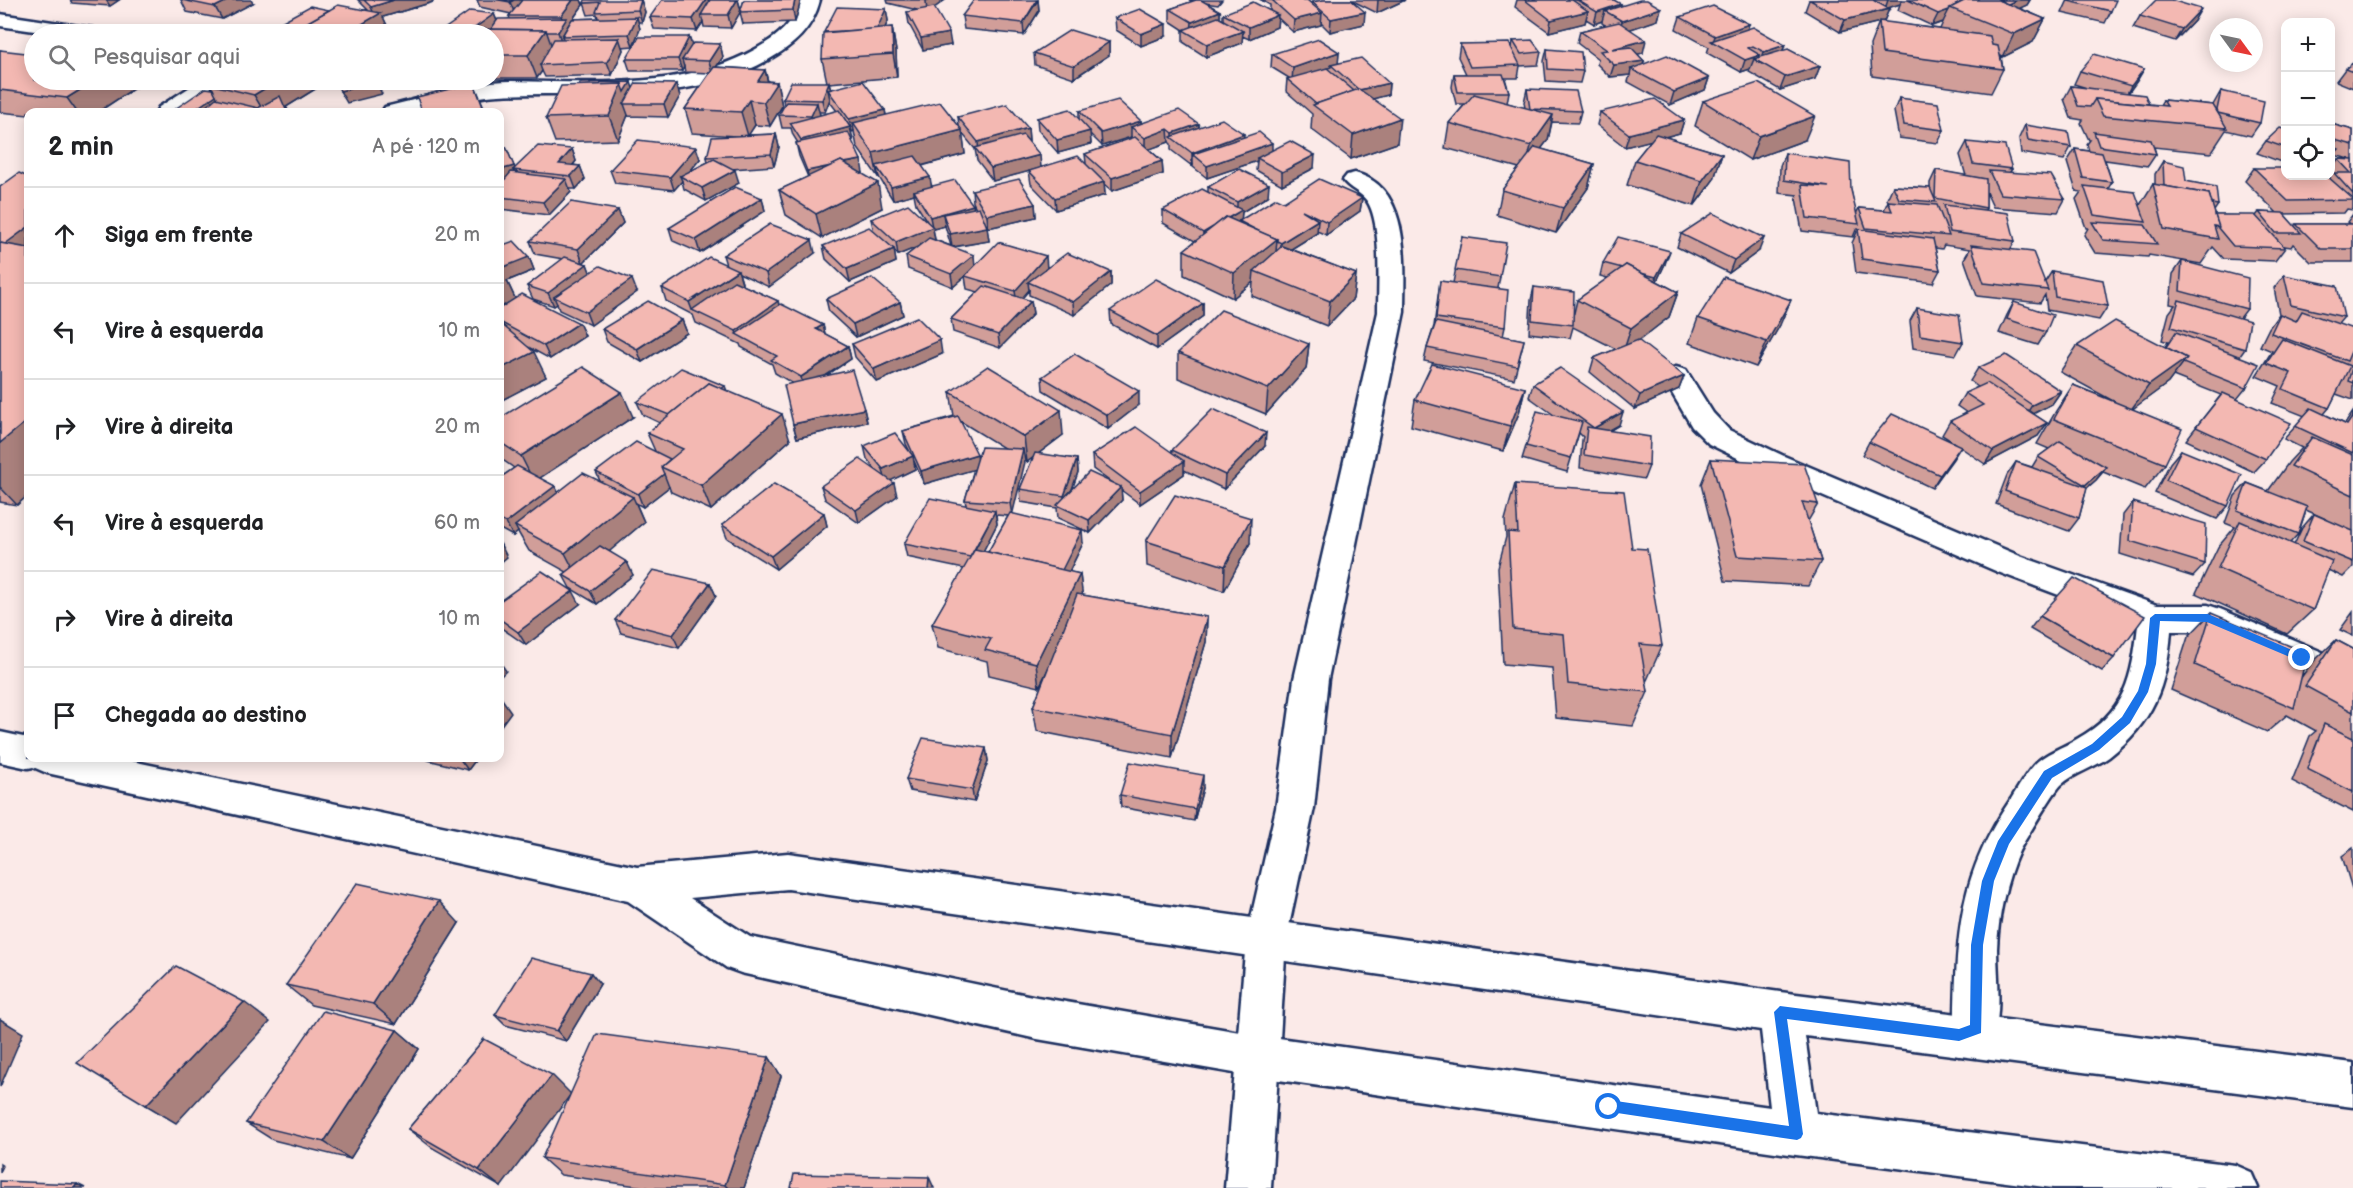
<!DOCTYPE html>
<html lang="pt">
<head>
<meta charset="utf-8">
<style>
  :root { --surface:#fff; --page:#f2f2f2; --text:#202124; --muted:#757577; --line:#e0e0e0 }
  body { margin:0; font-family:"Balsamiq Sans",sans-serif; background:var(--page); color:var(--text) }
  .controls { position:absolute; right:18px; top:18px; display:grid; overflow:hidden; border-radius:12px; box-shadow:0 3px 15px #0003 }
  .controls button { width:54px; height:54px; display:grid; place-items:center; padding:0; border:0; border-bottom:2px solid var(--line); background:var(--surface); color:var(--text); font:30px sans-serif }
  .compass { position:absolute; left:2209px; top:18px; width:54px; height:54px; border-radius:50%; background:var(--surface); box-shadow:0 3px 15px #0003; rotate:123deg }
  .stop { position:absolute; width:18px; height:18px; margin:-14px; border:4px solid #1a73e8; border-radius:50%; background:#fff }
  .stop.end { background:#1a73e8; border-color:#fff; box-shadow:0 2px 6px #0008 }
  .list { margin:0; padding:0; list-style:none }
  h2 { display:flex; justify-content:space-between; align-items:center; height:78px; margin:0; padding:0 24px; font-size:26px }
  h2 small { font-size:20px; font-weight:400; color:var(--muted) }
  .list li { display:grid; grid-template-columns:39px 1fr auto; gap:18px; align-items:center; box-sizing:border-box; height:96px; padding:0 24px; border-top:2px solid var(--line) }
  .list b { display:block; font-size:22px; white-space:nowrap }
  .list em { font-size:20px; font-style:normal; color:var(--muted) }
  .icon { flex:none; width:33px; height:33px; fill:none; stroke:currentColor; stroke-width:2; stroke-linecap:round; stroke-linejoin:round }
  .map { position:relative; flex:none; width:2353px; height:1188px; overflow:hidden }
  .search { position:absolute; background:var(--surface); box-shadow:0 3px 15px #0003; left:24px; top:24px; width:480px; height:66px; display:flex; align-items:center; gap:15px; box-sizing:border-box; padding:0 21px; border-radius:33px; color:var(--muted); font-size:22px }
  .panel { position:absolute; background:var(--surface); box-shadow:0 3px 15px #0003; left:24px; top:108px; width:480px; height:654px; border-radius:12px }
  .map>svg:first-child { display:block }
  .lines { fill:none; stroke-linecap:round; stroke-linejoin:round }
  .street-casing { stroke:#1b2f5e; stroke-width:5 }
  .secondary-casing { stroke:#1b2f5e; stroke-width:5 }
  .street { fill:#fff; fill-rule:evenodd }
  .secondary { fill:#fff; fill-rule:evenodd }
  .wall { fill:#d19e99; stroke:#1b2f5e; stroke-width:1.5; fill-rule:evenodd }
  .shaded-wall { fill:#aa817d; stroke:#1b2f5e; stroke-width:1.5 }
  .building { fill:#f3b8b2; stroke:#1b2f5e; stroke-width:1.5 }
  .route { fill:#1a73e8 }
</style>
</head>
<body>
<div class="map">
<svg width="2353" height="1188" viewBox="0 0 2353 1188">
  <rect width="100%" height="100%" fill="#fbeae8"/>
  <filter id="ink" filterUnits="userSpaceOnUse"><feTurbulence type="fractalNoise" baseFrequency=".0167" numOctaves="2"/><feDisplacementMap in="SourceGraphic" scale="12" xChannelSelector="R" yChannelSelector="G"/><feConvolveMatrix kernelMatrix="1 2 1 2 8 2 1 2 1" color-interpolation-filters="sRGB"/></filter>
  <g filter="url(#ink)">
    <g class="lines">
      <g class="street-casing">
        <g id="street">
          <path d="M800,0h20c-7,29 -27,46 -52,60 -84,47 -178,30 -269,35 -42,2 -74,22 -117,17l3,-5c35,-8 71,-20 107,-25 20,-2 40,0 59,0 71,1 142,2 205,-33 21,-12 38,-25 44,-49z"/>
          <polygon points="0,14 92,28 99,30 102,34 55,34 0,26"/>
          <polygon points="201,80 226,80 223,85 181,112 156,112 159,107"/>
          <path d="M1355,173c57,14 49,94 49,139l-76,367 -14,129 -28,132 -15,248h-46l21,-248 30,-132 18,-129 84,-367c0,-27 4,-89 -11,-111 -6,-9 -18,-12 -24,-21l4,-5z"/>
          <path d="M1676,367l10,3 27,43 16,17 55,26 236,100 137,49h51l12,4 133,56v29l-148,-63h-34c-4,54 -18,92 -62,126 -15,11 -35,16 -48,28 -8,8 -36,55 -42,66 -13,29 -21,66 -22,98 0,30 6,66 -6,95l-32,12 -15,-6 -6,-15 6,-15 11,-4c2,-88 5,-142 56,-217 7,-11 14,-24 23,-34 9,-11 30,-18 43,-26 49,-27 55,-62 61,-114l-140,-53 -236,-102 -53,-26 -17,-17 -30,-51 4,-6z"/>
        </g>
      </g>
      <g class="secondary-casing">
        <path id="secondary" d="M0,732l28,6v20h89l520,109 151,-14 992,139 573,71v44l-548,-71 11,77 419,52 16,7 7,16h-205l-257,-33 -539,-78 -220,-38 -296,-66 -14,-5 -99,-67 -581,-128 -14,-6 -5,1 -28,-6zM788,889l973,141 9,77 -513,-72 -220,-38 -287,-60 -60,-39z"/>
      </g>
      <use href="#street" class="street"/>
      <use href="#secondary" class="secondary"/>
    </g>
    <g class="wall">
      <polygon points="70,0 119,0 110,6 72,3"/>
      <polygon points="181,0 253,3 222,19 187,12"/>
      <polygon points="358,0 432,0 433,2 383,17 391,34 276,34 272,27 329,10 368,10"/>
      <polygon points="477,0 581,0 583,5 573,19 598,18 597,14 588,15 584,3 641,0 645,12 642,22 638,22 640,29 633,46 622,47 623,50 612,75 545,77 542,71 537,78 494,78 494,34 440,34 440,32 494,14 497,21 510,19 509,16 511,14 480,7"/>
      <polygon points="708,0 708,2 710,0 738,0 741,10 744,0 801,0 795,22 743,24 740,12 731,28 704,27 703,22 697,31 654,29 650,17"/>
      <polygon points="887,0 945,0 934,8 951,45 923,50 909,24 907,12 917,10 888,3"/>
      <polygon points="1038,0 1039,11 1024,35 964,29 962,16"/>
      <polygon points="1189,0 1222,0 1218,5 1205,3 1220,11 1220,18 1223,20 1223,14 1270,10 1270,5 1261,0 1307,0 1312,5 1312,2 1323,0 1405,0 1377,13 1353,1 1364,24 1330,32 1321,23 1321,25 1293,32 1278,18 1277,27 1249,39 1242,36 1242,43 1206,57 1183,42 1183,30 1184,30 1170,21 1170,9 1194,1"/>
      <polygon points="1517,0 1614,0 1621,6 1661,8 1658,20 1630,29 1643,53 1637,54 1644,61 1643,65 1709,78 1705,90 1670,105 1628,82 1630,75 1610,77 1597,64 1598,59 1577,43 1580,31 1605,25 1602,23 1602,21 1594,24 1586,19 1585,23 1549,32 1515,7"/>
      <path d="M1809,0h221l-3,5 -8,3 26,11 -12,23 -30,15 -2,-1 2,13 -12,24 -119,-17 -2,-31 9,-23 -39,10 -35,-21zM1900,4l-2,6 34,16 11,-4 -3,7 -59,-7 3,-1 5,-12 -2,-1z"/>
      <polygon points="2068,0 2111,11 2105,23 2062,13"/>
      <path d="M886,9l2,12 -3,7 7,-1 4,24 1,26 -68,6 2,6 54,21 1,5 73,11 -1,-9 70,11 1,13h-1l13,26 45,-4 -1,-9 46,-15v-2l-29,9 -12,-12 1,10 -33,9 -20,-23 -1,-12 42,1v-8l62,10v2l58,1v3l45,10 70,31 -32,17 -26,-15 1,-9 -50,17 -14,-11v-2l-1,1 -21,-16v-6l-2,-2 -20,7 13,12 1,13 -51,17 -8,-7 1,11 -49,15 -25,-26 -2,-13 -36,10 -16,-21 -2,-11 -13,-16 3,21 -43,12 10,20 41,19 1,3h2l-3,-6 -1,-12 63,14 1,13 -48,11 -2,-4 3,17 -35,6 21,19 72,1 64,5v13l-37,30 -45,-20v-5l-7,8 9,3 2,13 -33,34 -47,-16 -2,-13 27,-27 -11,-3 -2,-13 -12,11 -45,-18 -2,-13 11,-9 -19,8 -4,-5 2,12 -46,20 -24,-23 -3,-13 51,-14 -3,-13 57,4 -12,-19 -2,-10 -21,6 -14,-23h-1l-21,-30 -3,-16 -3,1 2,8 -2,1 12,32h-2l21,35 -60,30 -36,-23 -7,-25 29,-13 -9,-21 -3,-13h2l-5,-8 -2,-7h-9l-3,-13 5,-10 -1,-6 44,-17 -5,-23zM830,99v3l7,9 -17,4 -1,-3h6zM945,226l6,20 -16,-6 -2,-11z"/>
      <polygon points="2140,16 2194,21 2175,41 2133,28"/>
      <polygon points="1680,17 1749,24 1747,29 1785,45 1783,50 1820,66 1815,79 1780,90 1749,72 1750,69 1741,72 1707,53 1709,47 1676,29"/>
      <polygon points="1115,18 1166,36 1141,46 1116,30"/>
      <polygon points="689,37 692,45 720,44 723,57 716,67 765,70 768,81 777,82 782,106 770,126 755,125 748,135 776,134 779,147 774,166 732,169 739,183 706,201 684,189 682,181 674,190 615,183 610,170 700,159 689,172 708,162 707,157 737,136 692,133 685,109 710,73 685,72 684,67 682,71 630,71 626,59"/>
      <polygon points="1513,41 1541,52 1538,65 1520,66 1518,78 1505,78 1509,92 1507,103 1525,108 1524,102 1527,89 1581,111 1578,123 1552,122 1548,140 1541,149 1594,164 1588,188 1556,233 1497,215 1502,190 1519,168 1445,148 1449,123 1465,104 1456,104 1452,87 1454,74 1466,74 1458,57 1460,44 1512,47"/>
      <polygon points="1109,42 1109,55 1074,78 1035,65 1034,53"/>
      <polygon points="1547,49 1583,71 1580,83 1546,81 1544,61"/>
      <polygon points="0,50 136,87 98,112 28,112 28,115 0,112"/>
      <polygon points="1339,52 1338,63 1389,83 1388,95 1372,99 1397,143 1351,159 1311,129 1312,114 1286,91 1287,79 1289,78 1271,67 1272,54"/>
      <polygon points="2353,63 2353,88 2336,81 2345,69"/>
      <polygon points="2144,69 2128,93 2149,104 2160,105 2163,100 2213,105 2221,91 2260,123 2251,136 2226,130 2211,153 2154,147 2156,154 2148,166 2105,160 2112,182 2108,189 2140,205 2153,184 2155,185 2155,174 2163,161 2186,181 2218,205 2214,211 2215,215 2256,216 2259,212 2277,213 2245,181 2254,168 2330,178 2331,175 2331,169 2338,159 2350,159 2334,155 2331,160 2331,124 2353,130 2353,210 2347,209 2344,213 2284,214 2294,226 2296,224 2350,224 2347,222 2353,214 2353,262 2311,262 2293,244 2291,247 2284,246 2285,248 2275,261 2224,259 2213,247 2201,264 2149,255 2148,257 2095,253 2084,235 2088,228 2086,228 2076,199 2081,192 2076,191 2067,162 2075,149 2089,151 2087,144 2090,140 2089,140 2081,123 2083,120 2071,118 2064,99 2071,86 2090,89 2074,84 2080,71"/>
      <polygon points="325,83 286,107 289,112 173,112 172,111 213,89 209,84"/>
      <polygon points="676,84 680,96 668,117 628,116 628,115 618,140 555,142 546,118 633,89"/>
      <polygon points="1899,98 1944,130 1938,143 1899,138 1894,111"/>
      <polygon points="1703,101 1805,140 1750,160 1695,126"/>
      <polygon points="1600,112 1684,120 1680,133 1665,137 1722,154 1714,179 1694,206 1627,185 1635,160 1651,140 1625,147 1597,125"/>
      <polygon points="2025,125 2071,147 2064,160 2021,153 2019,138"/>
      <polygon points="2286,130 2286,164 2257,153 2266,141"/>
      <polygon points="1967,142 2012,169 2010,172 2065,199 2058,212 1993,207 1986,192 1986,208 1985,210 2015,241 2010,250 2045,282 2052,271 2108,306 2099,320 2047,310 2045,295 2040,303 1977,296 1964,259 1970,249 1944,245 1942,249 1935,248 1940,270 1933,283 1856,273 1852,243 1857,232 1856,230 1853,237 1802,231 1796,198 1797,195 1779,193 1780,166 1785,153 1851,190 1856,214 1859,208 1884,210 1888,201 1887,199 1893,186 1930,188 1930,183 1936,170 1966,176 1960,155"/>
      <polygon points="506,147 515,169 572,149 576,161 573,165 580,166 585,179 576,189 569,189 571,192 549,215 500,209 500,149"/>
      <polygon points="28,177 28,495 17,505 0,502 0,187"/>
      <polygon points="1208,187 1268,196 1242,212 1241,219 1284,202 1362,198 1360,211 1326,235 1317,231 1317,233 1291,249 1356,274 1353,299 1327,326 1252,296 1253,282 1233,298 1184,275 1184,250 1195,241 1163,223 1163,210 1208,192"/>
      <polygon points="762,198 765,211 700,253 673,241 669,228"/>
      <polygon points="618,210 623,223 583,263 580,262 587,264 590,273 637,292 591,325 559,310 557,304 554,306 533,299 527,286 563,259 535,254 530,241"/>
      <polygon points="1681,234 1759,251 1729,273 1677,247"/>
      <polygon points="1462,237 1500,277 1498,288 1505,327 1503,336 1524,340 1514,379 1424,361 1427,348 1434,326 1440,281 1453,283"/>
      <polygon points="500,246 529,257 534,270 507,281 515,298 579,323 585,336 550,359 530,348 546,377 500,401"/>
      <polygon points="815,253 769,287 739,273 742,283 740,284 778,301 779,305 823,325 825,334 848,346 851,359 826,376 864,409 867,422 797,438 793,424 792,383 775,373 772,364 741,347 740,344 696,323 693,315 666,301 662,288 726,265 723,255"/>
      <polygon points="2182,261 2247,309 2240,318 2245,349 2240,356 2246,388 2237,399 2266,459 2254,472 2186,440 2221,395 2173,376 2168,383 2132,409 2165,464 2145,489 2103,472 2096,480 2087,488 2079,518 2069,531 1996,504 2007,475 2016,462 2032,467 2038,457 2049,449 2037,444 2056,411 2073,385 2115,402 2060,372 2077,346 2165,347 2168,342 2162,340 2169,313 2175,305 2170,304 2173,274"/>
      <polygon points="1603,263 1665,264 1657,281 1678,292 1669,317 1638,341 1684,376 1679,389 1635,409 1590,372 1594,358 1616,349 1573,327 1570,338 1529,333 1531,300 1534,287 1574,313 1577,300 1608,278 1600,276"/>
      <path d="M2284,275l60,42 -6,7 14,26 1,-1v51l-17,-6 -7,14 -5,6 21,10 8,-12v155l-10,10 -15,-7 -15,40 -26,24 -91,-41 22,-46 17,-20 -10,-4 10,-27 12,-13 21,8 21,-29 13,-14 -18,-9 21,-23 -33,-13 8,-17 -24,-10 16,-25 -12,-5 9,-18 10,-14 -5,-26zM2306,510l22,10 -14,-6 -12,14 -8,17 -4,-2 8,-9z"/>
      <polygon points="826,299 900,302 903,315 856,337 829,312"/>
      <polygon points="2014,302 2046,332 2038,345 1999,333 2007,315"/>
      <polygon points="1203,303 1203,316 1157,349 1111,324 1110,311"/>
      <polygon points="1917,308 1963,342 1956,355 1913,348 1910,321"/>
      <polygon points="1698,318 1780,325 1756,367 1689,343"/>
      <polygon points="682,320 687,333 642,362 607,342 602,329"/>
      <polygon points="852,344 942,354 877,382 855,357"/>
      <polygon points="1309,344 1306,369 1266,414 1178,378 1178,353"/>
      <polygon points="1978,368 2061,391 2052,404 2033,414 2047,423 2038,436 1985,464 1960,447 1932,488 1862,455 1869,442 1953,442 1942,435 1950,421 1967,413 1957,406 1965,393 1978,387 1970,381"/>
      <polygon points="1042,377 1139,405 1108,429 1043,390"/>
      <polygon points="1533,384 1619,425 1609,431 1649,466 1644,479 1580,468 1582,440 1583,437 1579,433 1567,472 1522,459 1526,446 1554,415 1529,397"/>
      <polygon points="725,386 727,391 790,440 711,510 671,492 669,487 643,507 636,503 644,522 609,551 633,575 597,604 570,588 563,575 567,572 529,551 518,532 513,536 500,529 500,478 514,468 500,458 500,418 633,417 539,478 555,486 558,492 600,481 596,472 655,451 647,433 660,423 643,415 637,402"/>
      <polygon points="1525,388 1519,413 1503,451 1411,426 1415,400"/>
      <path d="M950,392l113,43 -25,19 39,5 1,13 -6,18 40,-7 -19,-14 -1,-14 80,-3v-2l93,-4 -41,43 -40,-19v4l-44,30 -19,-14 1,10 -32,33 -32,-15 -1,-10 -36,-6 -1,-13 13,-32 -6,5 -3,-2 -12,54 71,29 -14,29 11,2 2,21 125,22 -1,25 -34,116 -135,-27 -4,-24 14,-35 -8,15 -50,-12 -2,-14 -49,-13 -6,-24 32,-55 -57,-12 -3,-13 62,-39 -1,-5 9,-31 -50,15 -10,-23 1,8 -24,11 6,16 -38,27 -34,-24 -4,-13 55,-16 -9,-11 -3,-13 46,6 -4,-8 -3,-13 51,-15zM960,421l44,27 -27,10zM996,515l12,1 -20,36 -5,-1 14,-27z"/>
      <polygon points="2181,450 2228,506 2217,519 2155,493 2170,463"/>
      <polygon points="1711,459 1818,504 1808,521 1821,561 1808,586 1725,581 1701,484"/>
      <polygon points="1515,484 1632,548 1662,646 1647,680 1646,680 1648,692 1633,726 1556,718 1552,668 1503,664 1498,567 1506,537 1505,520"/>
      <polygon points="2133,502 2205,564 2193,577 2120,554 2123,515"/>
      <polygon points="824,513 827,526 776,569 727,538 722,525"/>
      <polygon points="1146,541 1250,543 1224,591 1147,566"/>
      <polygon points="710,583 716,596 679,648 621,633 615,620"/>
      <polygon points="500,601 580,604 526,645 500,627"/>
      <polygon points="2353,612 2353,636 2340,630"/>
      <polygon points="2211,613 2301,678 2310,665 2336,640 2353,649 2353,812 2292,781 2310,736 2316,731 2287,715 2267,732 2171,690 2188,637"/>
      <polygon points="2040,616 2114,658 2102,671 2030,629"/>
      <polygon points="986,748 988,761 974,802 910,791 906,779"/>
      <polygon points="426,758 477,758 468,770 428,760"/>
      <polygon points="1203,788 1194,821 1121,807 1120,795"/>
      <polygon points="2353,848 2353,892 2342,856"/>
      <polygon points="459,923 396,1024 311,1005 286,985"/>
      <polygon points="600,984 566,1041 505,1025 495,1015"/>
      <polygon points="397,1030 419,1049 350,1159 273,1140 246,1123"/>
      <polygon points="484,1039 501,1187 431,1147 408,1129"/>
      <polygon points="769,1057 781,1076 744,1188 651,1188 561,1175 542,1158"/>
    </g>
    <g class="shaded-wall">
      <polygon points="106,0 119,0 110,6"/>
      <polygon points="229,0 251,0 253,3 222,19 215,7"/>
      <polygon points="394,0 432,0 433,2 383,17 391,34 345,34 375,16 371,7"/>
      <polygon points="514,0 536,0 515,14 510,2"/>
      <polygon points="573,0 581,0 583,5 569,24 562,36 564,41 562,44 558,32 564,22 561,16"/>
      <polygon points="641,0 645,12 642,22 638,10"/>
      <polygon points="706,0 708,0 710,10 701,15 703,22 697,31 693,19"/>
      <polygon points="737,0 738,0 741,11 731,28 728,15"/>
      <polygon points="795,0 801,0 795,22 793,10"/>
      <polygon points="927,0 945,0 927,13 926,1"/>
      <polygon points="1038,0 1039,11 1024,35 1023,23"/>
      <polygon points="1378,0 1405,0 1377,13"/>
      <polygon points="1888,0 1902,0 1900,4 1885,9"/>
      <polygon points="2017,0 2030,0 2027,5 1994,20 2000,8"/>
      <polygon points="1621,4 1618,16 1605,11 1602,21 1594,24 1597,12"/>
      <polygon points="1661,8 1658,20 1619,33 1622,21"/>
      <polygon points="886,9 888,21 877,45 874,33"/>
      <polygon points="1889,9 1884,21 1840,32 1845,20"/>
      <polygon points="2201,9 2194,21 2175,41 2182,29"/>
      <polygon points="1949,10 1943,22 1932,26 1938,14"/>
      <polygon points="1220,11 1220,23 1191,34 1192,22"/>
      <polygon points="1588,11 1585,23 1549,32 1551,20"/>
      <polygon points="1365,12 1364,24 1330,32 1331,19"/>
      <polygon points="1322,13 1321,25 1293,32 1294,20"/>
      <polygon points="494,14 499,26 488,34 466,34"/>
      <polygon points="1278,15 1277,27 1249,39 1249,27"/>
      <polygon points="637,17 640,29 633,46 629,34"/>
      <polygon points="2045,19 2033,42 2003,57 2014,34"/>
      <polygon points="1166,24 1166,36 1141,46 1141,34"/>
      <polygon points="1749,24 1745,36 1713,42 1715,36"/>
      <polygon points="892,27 896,51 897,77 893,54"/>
      <polygon points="546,30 554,53 540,65 542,71 537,78 528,55"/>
      <polygon points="1243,31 1242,43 1206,57 1207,44"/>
      <polygon points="949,33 951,45 923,50 921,38"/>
      <polygon points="689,37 693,49 682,60 684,67 682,71 678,59"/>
      <polygon points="619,38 623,50 612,75 607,62"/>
      <polygon points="1646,40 1643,53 1609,61 1612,49"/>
      <polygon points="1109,42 1109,55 1074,78 1074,66"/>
      <polygon points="720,44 723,57 712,73 709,61"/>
      <polygon points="1785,45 1780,57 1760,63 1764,52"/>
      <polygon points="1339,52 1338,65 1331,65 1331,67 1292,81 1293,68"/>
      <polygon points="1760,55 1758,62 1754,59 1750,69 1741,72 1745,60"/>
      <polygon points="1644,61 1641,73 1631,69 1630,75 1610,77 1614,65"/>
      <polygon points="1820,66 1815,79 1780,90 1785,77"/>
      <polygon points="2144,69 2137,81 2124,99 2131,86"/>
      <polygon points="765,70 770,92 777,82 782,106 770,126 758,81"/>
      <polygon points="1709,78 1705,90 1670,105 1674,92"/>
      <polygon points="96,80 131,80 136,87 98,112 77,112 67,98"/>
      <polygon points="279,80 323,80 325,83 286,107 289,112 264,112 254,95"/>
      <polygon points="375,80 382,94 347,103 340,91"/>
      <polygon points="631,82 635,95 624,104 628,115 618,140 609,116 622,84"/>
      <polygon points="829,82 832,94 828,90 830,99 825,112 822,100"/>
      <polygon points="474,83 486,112 458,112"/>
      <polygon points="1389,83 1388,95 1357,103 1359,90"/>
      <polygon points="676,84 680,96 668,117 664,104"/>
      <polygon points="216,95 223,108 216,112 191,112"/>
      <polygon points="749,100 755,125 748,136 741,112"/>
      <polygon points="817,103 820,115 814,129 811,116"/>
      <polygon points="885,110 887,123 853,123 854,131 852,132 849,119"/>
      <polygon points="1553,115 1548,140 1525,170 1531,146"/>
      <polygon points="1815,116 1805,140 1750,160 1759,136"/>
      <polygon points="1400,118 1397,143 1351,159 1353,135"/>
      <polygon points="1684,120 1680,133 1625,147 1629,134"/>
      <polygon points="1141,121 1142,133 1131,127 1131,137 1102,146 1101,133"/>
      <polygon points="1199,124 1199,136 1173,138 1173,133"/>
      <polygon points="850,127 853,140 804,153 801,140"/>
      <polygon points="1028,128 1029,141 980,154 979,153 978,142"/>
      <polygon points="1168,129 1169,142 1145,151 1145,138"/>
      <polygon points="962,130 965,154 883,176 876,166 879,177 878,177 873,153"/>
      <polygon points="1090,131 1091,144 1058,153 1057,140"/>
      <polygon points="776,134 779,147 774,166 771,154"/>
      <polygon points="1244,134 1243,147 1193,154 1193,165 1192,166 1192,153"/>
      <polygon points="1272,143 1272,155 1257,158 1257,161 1207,178 1207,166"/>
      <polygon points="696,147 700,159 684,178 680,176 682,181 674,190 670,177"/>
      <polygon points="572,149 576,161 564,176 559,164"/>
      <polygon points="1722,154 1714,179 1694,206 1702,181"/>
      <polygon points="1040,155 1041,168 993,181 991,168"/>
      <polygon points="1315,155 1314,168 1282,185 1282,172"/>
      <polygon points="861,160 863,173 810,184 807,171"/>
      <polygon points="1162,161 1163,174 1112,191 1112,178"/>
      <polygon points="1594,164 1588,188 1556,233 1563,208"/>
      <polygon points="514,166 516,171 513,170 517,179 500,184 500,170"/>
      <polygon points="580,166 585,179 576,189 571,176"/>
      <polygon points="735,170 739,183 706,201 702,188"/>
      <polygon points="930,177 932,190 914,191 914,194 893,200 891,187"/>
      <polygon points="566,179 571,192 549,215 543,202"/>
      <polygon points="1104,182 1105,195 1056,210 1055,198"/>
      <polygon points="878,183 882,208 822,238 816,214"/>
      <polygon points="1269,184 1268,196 1242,212 1241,222 1239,221 1239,225 1203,246 1203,233 1237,213 1237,202"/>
      <polygon points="762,198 765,211 700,253 696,240"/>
      <polygon points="1362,198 1360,211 1326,235 1327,222"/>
      <polygon points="1035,204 1036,217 988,228 987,215"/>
      <polygon points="973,205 975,218 943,214 945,226 933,229 935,240 898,255 896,242 932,227 930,217"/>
      <polygon points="618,210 623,223 583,263 578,249"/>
      <polygon points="1318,220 1317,233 1280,256 1281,243"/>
      <polygon points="28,227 28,258 0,247"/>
      <polygon points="987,227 989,241 952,247 950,234"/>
      <polygon points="1764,238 1759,251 1729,273 1734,260"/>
      <polygon points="1277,239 1275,264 1254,271 1253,282 1233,298 1234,273"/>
      <polygon points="812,240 815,253 769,287 766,273"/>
      <polygon points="894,249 896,262 850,282 847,269"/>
      <polygon points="1670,251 1665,264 1652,291 1656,277"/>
      <polygon points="974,255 975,268 953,287 951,274"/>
      <polygon points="1046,256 1047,269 1028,282 1029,290 1017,304 1015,291"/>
      <polygon points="529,257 534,270 507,281 519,307 500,319 500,265"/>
      <polygon points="587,264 592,277 554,297 557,304 554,306 548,293"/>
      <polygon points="738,270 742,283 697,312 692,310 689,302"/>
      <polygon points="1111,272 1111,285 1074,315 1073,302"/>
      <polygon points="1356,274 1353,299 1327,326 1330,301"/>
      <polygon points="632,279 637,292 591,325 586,312"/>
      <polygon points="1678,292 1669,317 1623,353 1631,328"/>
      <polygon points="1791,300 1780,325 1756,367 1767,342"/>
      <polygon points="778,301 781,314 737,334 736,331"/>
      <polygon points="1031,301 1033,314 1000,348 998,335"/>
      <polygon points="900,302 903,315 856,337 853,324"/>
      <polygon points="1203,303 1203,316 1157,349 1157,336"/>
      <polygon points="682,320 687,333 642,362 637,349"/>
      <polygon points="579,323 585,336 550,359 544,346"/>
      <polygon points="823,325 826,338 816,329"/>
      <polygon points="940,340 942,354 877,382 874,369"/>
      <polygon points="1309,344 1306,369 1266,414 1268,389"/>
      <polygon points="848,346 851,359 804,390 801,377"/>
      <polygon points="534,352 546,377 500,401 500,369"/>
      <polygon points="2187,358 2168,383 2130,411 2149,385"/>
      <polygon points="1684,376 1679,389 1635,409 1640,395"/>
      <polygon points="1525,388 1519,413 1503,451 1510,426"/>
      <polygon points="1139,391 1139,405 1108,429 1107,415"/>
      <polygon points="2061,391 2052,404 2024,418 2032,405"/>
      <polygon points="622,392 633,417 534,482 521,456"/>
      <polygon points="864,409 867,422 797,438 793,424"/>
      <polygon points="1061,410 1063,435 1027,462 1024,437"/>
      <polygon points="1623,412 1619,425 1590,441 1594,428"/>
      <polygon points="782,414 790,440 711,510 701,485"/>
      <polygon points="28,420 28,495 17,505 0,487 0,443"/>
      <polygon points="2047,423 2038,436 1985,464 1993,451"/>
      <polygon points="1266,433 1265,446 1224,489 1225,475"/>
      <polygon points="1961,446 1953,459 1932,488 1940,475"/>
      <polygon points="1023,449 1025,462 1012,516 1010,503"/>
      <polygon points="977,454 979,468 924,484 921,471"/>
      <polygon points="913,456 915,469 886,483 883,469"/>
      <polygon points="1077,459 1078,472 1065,509 1064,496"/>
      <polygon points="1184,461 1184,474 1140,504 1140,491"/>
      <polygon points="2106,467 2096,480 2075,498 2085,485"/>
      <polygon points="664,474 669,487 643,507 638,494"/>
      <polygon points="894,483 897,496 859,523 856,510"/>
      <polygon points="555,486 561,499 515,526 518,532 513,536 506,523"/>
      <polygon points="1121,487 1122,500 1090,533 1089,520"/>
      <polygon points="633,497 644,522 578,578 565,553"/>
      <polygon points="995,511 997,524 973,571 971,557"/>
      <polygon points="824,513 827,526 776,569 771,556"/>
      <polygon points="1251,518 1250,543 1224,591 1225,566"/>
      <polygon points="1082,530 1083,543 1060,590 1058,576"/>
      <polygon points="500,543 507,557 500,563"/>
      <polygon points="627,562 633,575 597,604 590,591"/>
      <polygon points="1080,574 1083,599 1039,687 1036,663"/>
      <polygon points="710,583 716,596 679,648 673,635"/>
      <polygon points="573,591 580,604 526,645 518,632"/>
      <polygon points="1207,617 1206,642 1172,758 1172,734"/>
      <polygon points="500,662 506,671 500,677"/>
      <polygon points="502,699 511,712 500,727 500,703"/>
      <polygon points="986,748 988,761 974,802 972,790"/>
      <polygon points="459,758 477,758 468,770"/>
      <polygon points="1203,775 1203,788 1194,821 1195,809"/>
      <polygon points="439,901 459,923 396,1024 373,1004"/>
      <polygon points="591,973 600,984 566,1041 557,1031"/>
      <polygon points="244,1002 270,1022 176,1123 146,1105"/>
      <polygon points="0,1019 23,1033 0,1087"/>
      <polygon points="397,1030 419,1049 350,1159 324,1142"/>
      <polygon points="769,1057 781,1076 744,1188 728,1188 725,1185"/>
      <polygon points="552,1075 571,1094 501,1187 479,1170"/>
      <polygon points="0,1164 3,1166 0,1172"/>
      <polygon points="929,1177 934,1188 928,1188"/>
      <polygon points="77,1184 85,1188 74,1188"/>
    </g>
    <g class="building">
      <polygon points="182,0 229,0 215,7"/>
      <polygon points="364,0 394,0 371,7"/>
      <polygon points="499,0 514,0 510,2"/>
      <polygon points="522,0 573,0 561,16 509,16"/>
      <polygon points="585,0 641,0 638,10 596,12 600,2 584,3"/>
      <polygon points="662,0 706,0 693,19 650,17"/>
      <polygon points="710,0 737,0 728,15 701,15"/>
      <polygon points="744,0 795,0 793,10 740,12"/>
      <polygon points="974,0 1037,0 1023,23 962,16"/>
      <polygon points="1196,0 1201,0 1220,11 1192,22 1170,9"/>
      <polygon points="1272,0 1307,0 1322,13 1294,20"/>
      <polygon points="1323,0 1351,0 1365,12 1331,19 1312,2"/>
      <polygon points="1525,0 1572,0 1588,11 1551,20"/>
      <polygon points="1577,0 1614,0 1621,4 1597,12"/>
      <polygon points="1640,0 1647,0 1661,8 1622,21 1605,11"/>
      <polygon points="1810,0 1873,0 1889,9 1845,20"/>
      <polygon points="1908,0 1966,0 1950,8 1949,10 1938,14"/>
      <polygon points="1966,0 1998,0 2045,19 2014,34 1950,8"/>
      <polygon points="1998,0 2017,0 2008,4"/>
      <polygon points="2068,0 2116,0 2111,11 2068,1"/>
      <polygon points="2156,0 2171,0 2201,9 2182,29 2140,16"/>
      <polygon points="1253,2 1278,15 1249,27 1223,14"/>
      <polygon points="338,5 381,13 345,34 286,34"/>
      <polygon points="310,6 329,10 292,31 272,27"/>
      <polygon points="1713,6 1749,24 1715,36 1680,17"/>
      <polygon points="837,7 886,9 877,29 824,32"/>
      <polygon points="934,7 949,33 921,38 907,12"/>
      <polygon points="1140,9 1166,24 1141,34 1115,18"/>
      <polygon points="470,11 494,14 466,34 452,34 440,32"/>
      <polygon points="637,17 629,34 562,36 572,19"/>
      <polygon points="1218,17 1243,31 1207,44 1183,30"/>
      <polygon points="567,18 558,32 547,32 546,30 491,29 498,19"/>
      <polygon points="1879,21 1990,36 1992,45 1998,46 2003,69 1882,53"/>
      <polygon points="1619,22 1646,40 1612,49 1631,47 1644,61 1614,65 1600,51 1607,50 1580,31"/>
      <polygon points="892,27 893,54 822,59 823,33"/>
      <polygon points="1753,27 1785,45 1764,52 1753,46 1748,48 1760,55 1745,60 1711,41"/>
      <polygon points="474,29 546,30 528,55 494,55 494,34 471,34"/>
      <polygon points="1070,30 1109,42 1074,66 1034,53"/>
      <polygon points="639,37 689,37 678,59 626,59"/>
      <polygon points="619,38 607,62 540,65 554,39"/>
      <polygon points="1319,39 1339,52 1293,68 1272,54"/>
      <polygon points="1532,40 1541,52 1521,54 1513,41"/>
      <polygon points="693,43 720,44 709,61 682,60"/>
      <polygon points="1509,43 1520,65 1470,67 1460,44"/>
      <polygon points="1547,49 1581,52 1583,71 1548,69"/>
      <polygon points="1788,49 1820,66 1785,77 1754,59"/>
      <polygon points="0,50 34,54 34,80 96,80 67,98 0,90"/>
      <polygon points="2094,54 2144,69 2131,86 2080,71"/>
      <polygon points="1667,55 1709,78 1674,92 1631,69"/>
      <polygon points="1361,58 1389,83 1359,90 1331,65"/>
      <polygon points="2353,63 2353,72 2345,69"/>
      <polygon points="714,67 765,70 758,81 777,82 764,102 749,100 741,112 685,109"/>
      <polygon points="1327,68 1354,91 1316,104 1287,79"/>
      <polygon points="1454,74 1503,74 1509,92 1458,92"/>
      <polygon points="218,80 279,80 254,95 209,84"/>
      <polygon points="336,80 375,80 376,82 340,91"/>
      <polygon points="863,81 885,110 849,119 828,90"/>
      <polygon points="631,82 625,92 622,84 579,86 580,83"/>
      <polygon points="791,82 829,82 822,100 783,99"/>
      <polygon points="474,83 483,107 458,112 422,112 417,97"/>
      <polygon points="636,83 676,84 664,104 624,104"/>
      <polygon points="1758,83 1815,116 1759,136 1703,101"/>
      <polygon points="622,84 609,116 546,118 561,86"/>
      <polygon points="2071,86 2145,95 2149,104 2095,99 2090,107 2078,106"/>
      <polygon points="206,88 213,89 216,95 191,112 172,111"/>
      <polygon points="1359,89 1400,118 1353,135 1313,105"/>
      <polygon points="1527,89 1576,91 1581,111 1530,109"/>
      <polygon points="2221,91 2264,101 2260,123 2218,113 2217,110"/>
      <polygon points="1474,94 1553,115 1531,146 1449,123"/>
      <polygon points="280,96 287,112 199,112 216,98 258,108"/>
      <polygon points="1899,98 1938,103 1944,130 1904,125"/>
      <polygon points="1655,99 1684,120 1629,134 1600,112"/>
      <polygon points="2095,99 2167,106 2163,100 2213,105 2227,128 2103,116"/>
      <polygon points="1118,100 1141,121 1101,133 1079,111"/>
      <polygon points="786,102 817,103 811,116 779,115"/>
      <polygon points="940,102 962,130 873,153 853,123"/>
      <polygon points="1007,104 1028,128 978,142 958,117"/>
      <polygon points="1070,109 1090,131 1057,140 1037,118"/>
      <polygon points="839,110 850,127 801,140 790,123"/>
      <polygon points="1179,110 1199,124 1173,133 1168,129 1145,138 1131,127"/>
      <polygon points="1222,119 1244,134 1192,153 1171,137"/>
      <polygon points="2331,124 2353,130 2353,145 2331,139"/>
      <polygon points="2025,125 2068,132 2071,147 2028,140"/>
      <polygon points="2280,128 2286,130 2286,148 2266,141"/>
      <polygon points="848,132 861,160 844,163 841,161 831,166 807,171 796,143"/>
      <polygon points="1259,132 1272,143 1207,166 1193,154"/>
      <polygon points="2094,132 2151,140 2156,154 2099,146"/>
      <polygon points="776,134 771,154 707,157 712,137"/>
      <polygon points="1656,134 1722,154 1702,181 1635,160"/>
      <polygon points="1023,135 1040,155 991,168 975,148"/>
      <polygon points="1135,137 1162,161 1112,178 1085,154"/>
      <polygon points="638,140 696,147 670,177 610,170"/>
      <polygon points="1290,141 1315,155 1282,172 1257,158"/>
      <polygon points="1967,142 2005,146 2012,169 1973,164"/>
      <polygon points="538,146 572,149 559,164 580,166 571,176 513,170"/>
      <polygon points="2331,146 2339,149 2331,157"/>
      <polygon points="506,147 514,166 500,170 500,149"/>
      <polygon points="1535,147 1594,164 1563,208 1502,190"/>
      <polygon points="2075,149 2102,153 2112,182 2083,178"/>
      <polygon points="1785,153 1850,163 1851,190 1859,224 1807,218 1802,185 1829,187 1784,180"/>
      <polygon points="915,156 930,177 891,187 876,166"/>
      <polygon points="1078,156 1104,182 1055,198 1029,171"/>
      <polygon points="714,159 735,170 702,188 680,176"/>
      <polygon points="2338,159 2353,160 2353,194 2334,173 2351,173"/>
      <polygon points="841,161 878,183 816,214 779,190"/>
      <polygon points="2163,161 2184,166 2186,181 2216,187 2218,205 2212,204 2209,194 2164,186"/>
      <polygon points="2254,168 2286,168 2286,176 2327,176 2353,199 2353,200 2288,201"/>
      <polygon points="1239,169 1269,184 1237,202 1208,187"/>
      <polygon points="1936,170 1986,179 1986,208 1935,198"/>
      <polygon points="1989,171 2051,175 2065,199 2000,194"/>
      <polygon points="511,172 566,179 543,202 500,197 500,185"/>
      <polygon points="19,173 28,177 28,227 5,244 0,243 0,187"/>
      <polygon points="1019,179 1035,204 987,215 972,190"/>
      <polygon points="1319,179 1362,198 1327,222 1302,210 1318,220 1281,243 1277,241 1277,239 1262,233 1239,221 1276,198 1284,202"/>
      <polygon points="955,180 973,205 930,217 914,191"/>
      <polygon points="2153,184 2209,194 2219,227 2214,226 2218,239 2164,229"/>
      <polygon points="1893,186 1930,188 1936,202 1899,199"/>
      <polygon points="2084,186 2135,192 2146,222 2094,215"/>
      <polygon points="735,187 762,198 696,240 669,228"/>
      <polygon points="1202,189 1242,210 1228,218 1226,217 1213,227 1203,233 1163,210"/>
      <polygon points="1888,201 1937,205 1949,236 1866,228 1859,208 1892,211"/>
      <polygon points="571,202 618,210 578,249 530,241"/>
      <polygon points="908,204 933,227 896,242 871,219"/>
      <polygon points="1944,205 2008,213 2015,241 1950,232"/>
      <polygon points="979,207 987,227 950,234 943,214"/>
      <polygon points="2259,212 2283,213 2301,233 2276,233"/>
      <polygon points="1713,213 1764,238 1734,260 1681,234"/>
      <polygon points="2215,215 2255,215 2285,248 2233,246 2218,228 2219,227"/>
      <polygon points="1226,217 1277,239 1234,273 1184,250"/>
      <polygon points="2092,222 2145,225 2157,244 2103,240"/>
      <polygon points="770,224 812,240 766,273 723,255"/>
      <polygon points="2296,224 2353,224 2353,249 2321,249"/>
      <polygon points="869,227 894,249 847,269 823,246"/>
      <polygon points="1858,229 1933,239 1940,270 1862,259"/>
      <polygon points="1462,237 1506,243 1500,277 1455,270"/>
      <polygon points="1618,237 1670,251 1656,277 1641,273 1626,265 1622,268 1603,263"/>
      <polygon points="929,238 974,255 951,274 906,256"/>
      <polygon points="514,241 529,257 501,268 500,265 500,246"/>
      <polygon points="998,242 1046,256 1015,291 965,276"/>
      <polygon points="0,243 28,248 28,420 0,443"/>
      <polygon points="1971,245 2033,252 2048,290 1984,283"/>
      <polygon points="1282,246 1356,274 1330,301 1254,271"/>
      <polygon points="1067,253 1111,272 1073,302 1028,282"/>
      <polygon points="565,257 587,264 548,293 527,286"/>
      <polygon points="709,257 738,270 689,302 662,288"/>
      <polygon points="2182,261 2248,278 2247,309 2180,291"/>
      <polygon points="1626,265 1678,292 1631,328 1577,300"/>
      <polygon points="600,266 632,279 586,312 554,297"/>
      <polygon points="2052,271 2103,280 2108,306 2055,297"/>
      <polygon points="2284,275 2337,286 2344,317 2291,305"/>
      <polygon points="1724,277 1791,300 1767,342 1698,318"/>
      <polygon points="872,278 900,302 853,324 826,299"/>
      <polygon points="1156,279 1203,303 1157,336 1110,311"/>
      <polygon points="734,281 778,301 736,331 692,310"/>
      <polygon points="1440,281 1508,290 1505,327 1436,318"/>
      <polygon points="984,286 1031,301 998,335 951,319"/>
      <polygon points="1534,287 1574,292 1573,325 1532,320"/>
      <polygon points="522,294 579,323 544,346 500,322 500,308"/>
      <polygon points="2179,300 2250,321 2245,349 2171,327"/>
      <polygon points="648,301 682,320 637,349 602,329"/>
      <polygon points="2014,302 2053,315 2046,332 2007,319"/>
      <polygon points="781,304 823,325 816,329 848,346 801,377 771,360 777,356 736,334"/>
      <polygon points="1917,308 1959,315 1963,342 1920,335"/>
      <polygon points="1221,310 1309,344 1268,389 1178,353"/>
      <polygon points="2302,311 2353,329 2353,347 2347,361 2271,333 2280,314 2296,321"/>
      <polygon points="917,317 940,340 874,369 852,344"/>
      <polygon points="2115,321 2187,358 2149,385 2077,346"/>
      <polygon points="1436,322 1524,340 1517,366 1427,348"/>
      <polygon points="500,323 534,352 500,369"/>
      <polygon points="2176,332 2259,364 2246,388 2183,363 2187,358 2166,347"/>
      <polygon points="2282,339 2350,366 2329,408 2283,389 2291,373 2266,363"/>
      <polygon points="1638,340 1684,376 1640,395 1594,358"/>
      <polygon points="1075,354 1139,391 1107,415 1042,377"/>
      <polygon points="2006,355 2061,391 2032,405 1978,368"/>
      <polygon points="1432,364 1525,388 1510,426 1415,400"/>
      <polygon points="2353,365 2353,383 2348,381"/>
      <polygon points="988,366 1061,410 1024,437 950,392"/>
      <polygon points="583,367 622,392 521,456 500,442 500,418"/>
      <polygon points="681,368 725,386 721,389 709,383 669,415 637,402"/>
      <polygon points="1560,368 1623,412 1594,428 1533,384"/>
      <polygon points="852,370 864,409 793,424 784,385"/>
      <polygon points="709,383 782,414 701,485 661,467 683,449 647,433"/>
      <polygon points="1987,383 2047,423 1993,451 1950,421 1983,405 1965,393"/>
      <polygon points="2073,385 2182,429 2165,464 2054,419"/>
      <polygon points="2223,393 2291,423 2266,459 2196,427"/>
      <polygon points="2311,408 2347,425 2353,416 2353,453 2295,426"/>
      <polygon points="1213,409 1266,433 1225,475 1172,450"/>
      <polygon points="1537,411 1582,422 1571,458 1526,446"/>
      <polygon points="1892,414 1961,446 1940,475 1869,442"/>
      <polygon points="958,416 977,454 921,471 903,431"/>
      <polygon points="1136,427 1184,461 1140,491 1092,455"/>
      <polygon points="1587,427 1650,437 1649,466 1584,455"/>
      <polygon points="895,433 913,456 883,469 864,446"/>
      <polygon points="2312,437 2353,455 2353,495 2291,466"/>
      <polygon points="2060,441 2106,467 2085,485 2038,457"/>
      <polygon points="636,442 670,459 661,467 664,474 638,494 596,472"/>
      <polygon points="981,447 1023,449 1010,503 965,500"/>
      <polygon points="2181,450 2242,475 2228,506 2166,480"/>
      <polygon points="1035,453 1077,459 1064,496 1020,489"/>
      <polygon points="860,459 894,483 856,510 821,486"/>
      <polygon points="1711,459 1804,464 1818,504 1802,502 1821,561 1737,556"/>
      <polygon points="2016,462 2087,487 2079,518 2005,491"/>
      <polygon points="517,466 555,486 506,523 500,520 500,478"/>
      <polygon points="1089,472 1121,487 1089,520 1057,505"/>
      <polygon points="583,473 633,497 565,553 515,526"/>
      <polygon points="2247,483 2307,507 2298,534 2237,510"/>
      <polygon points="774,484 824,513 771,556 722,525"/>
      <polygon points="1515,484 1624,491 1632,548 1647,549 1662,646 1640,644 1648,692 1568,684 1564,634 1513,629 1508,532 1518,533"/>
      <polygon points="1175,495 1251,518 1225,566 1146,541"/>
      <polygon points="930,498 995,511 970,557 904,544"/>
      <polygon points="2133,502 2206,524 2205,564 2130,541"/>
      <polygon points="1010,513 1082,530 1062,570 988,552"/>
      <polygon points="2314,514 2353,531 2353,562 2303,541"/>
      <polygon points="2240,521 2332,561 2313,610 2218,568"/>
      <polygon points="600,546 627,562 590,591 563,575"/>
      <polygon points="975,549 1080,574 1036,663 985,650 991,639 932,624"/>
      <polygon points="653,570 710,583 673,635 615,620"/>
      <polygon points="542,571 573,591 518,632 500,619 500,601"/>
      <polygon points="2074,578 2145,616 2114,658 2040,616"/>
      <polygon points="1077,594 1207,617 1172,734 1033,707"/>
      <polygon points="2211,613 2307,653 2294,708 2195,665"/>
      <polygon points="2336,640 2353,649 2353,712 2305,686"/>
      <polygon points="2324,724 2353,738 2353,792 2307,769"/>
      <polygon points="923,738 986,748 972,790 906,779"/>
      <polygon points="1130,762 1203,775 1195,809 1120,795"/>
      <polygon points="357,883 439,901 373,1004 286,985"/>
      <polygon points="531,958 591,973 557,1031 495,1015"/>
      <polygon points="176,966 244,1002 146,1105 77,1063"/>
      <polygon points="323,1011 397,1030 324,1142 246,1123"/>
      <polygon points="597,1034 769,1057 725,1185 542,1158"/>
      <polygon points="484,1039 552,1075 479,1170 408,1129"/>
      <polygon points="794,1174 929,1177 928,1188 791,1188"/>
      <polygon points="0,1181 77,1184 74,1188 0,1188"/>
    </g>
  </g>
  <polygon class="route" points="2155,614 2208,614 2306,656 2307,658 2302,663 2299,661 2207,622 2160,621 2156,664 2148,692 2130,723 2099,750 2052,778 2009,844 1994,881 1983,945 1981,1033 1959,1041 1787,1019 1803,1134 1801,1138 1797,1140 1604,1111 1602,1107 1604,1102 1609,1100 1789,1126 1774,1012 1780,1006 1959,1029 1970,1025 1971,945 1982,881 1998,841 2044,771 2092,744 2122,717 2138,691 2146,664 2150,618"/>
</svg>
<div class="controls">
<button>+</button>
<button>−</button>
<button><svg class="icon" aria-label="locate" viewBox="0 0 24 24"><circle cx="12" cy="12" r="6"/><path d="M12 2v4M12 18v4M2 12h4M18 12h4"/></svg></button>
</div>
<svg class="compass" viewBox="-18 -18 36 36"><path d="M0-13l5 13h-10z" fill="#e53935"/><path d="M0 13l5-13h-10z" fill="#757577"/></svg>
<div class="stop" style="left:1609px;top:1107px"></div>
<div class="stop end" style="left:2302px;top:658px"></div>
<div class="search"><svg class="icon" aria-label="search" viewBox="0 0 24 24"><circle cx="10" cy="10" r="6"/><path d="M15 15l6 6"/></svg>Pesquisar aqui</div>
<section class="panel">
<h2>2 min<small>A pé · 120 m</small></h2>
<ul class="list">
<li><svg class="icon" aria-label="ahead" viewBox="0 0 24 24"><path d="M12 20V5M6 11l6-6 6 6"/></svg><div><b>Siga em frente</b></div><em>20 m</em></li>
<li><svg class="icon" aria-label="left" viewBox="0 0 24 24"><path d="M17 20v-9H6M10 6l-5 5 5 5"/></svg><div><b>Vire à esquerda</b></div><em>10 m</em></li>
<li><svg class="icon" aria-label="right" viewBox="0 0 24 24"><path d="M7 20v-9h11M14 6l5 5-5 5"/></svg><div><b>Vire à direita</b></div><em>20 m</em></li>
<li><svg class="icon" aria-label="left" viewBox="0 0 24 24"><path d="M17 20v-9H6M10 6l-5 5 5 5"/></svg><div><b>Vire à esquerda</b></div><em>60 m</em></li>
<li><svg class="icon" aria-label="right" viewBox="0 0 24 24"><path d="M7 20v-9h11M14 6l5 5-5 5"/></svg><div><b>Vire à direita</b></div><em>10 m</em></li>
<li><svg class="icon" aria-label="arrive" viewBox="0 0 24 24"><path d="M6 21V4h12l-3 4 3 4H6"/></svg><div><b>Chegada ao destino</b></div></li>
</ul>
</section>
</div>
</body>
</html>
